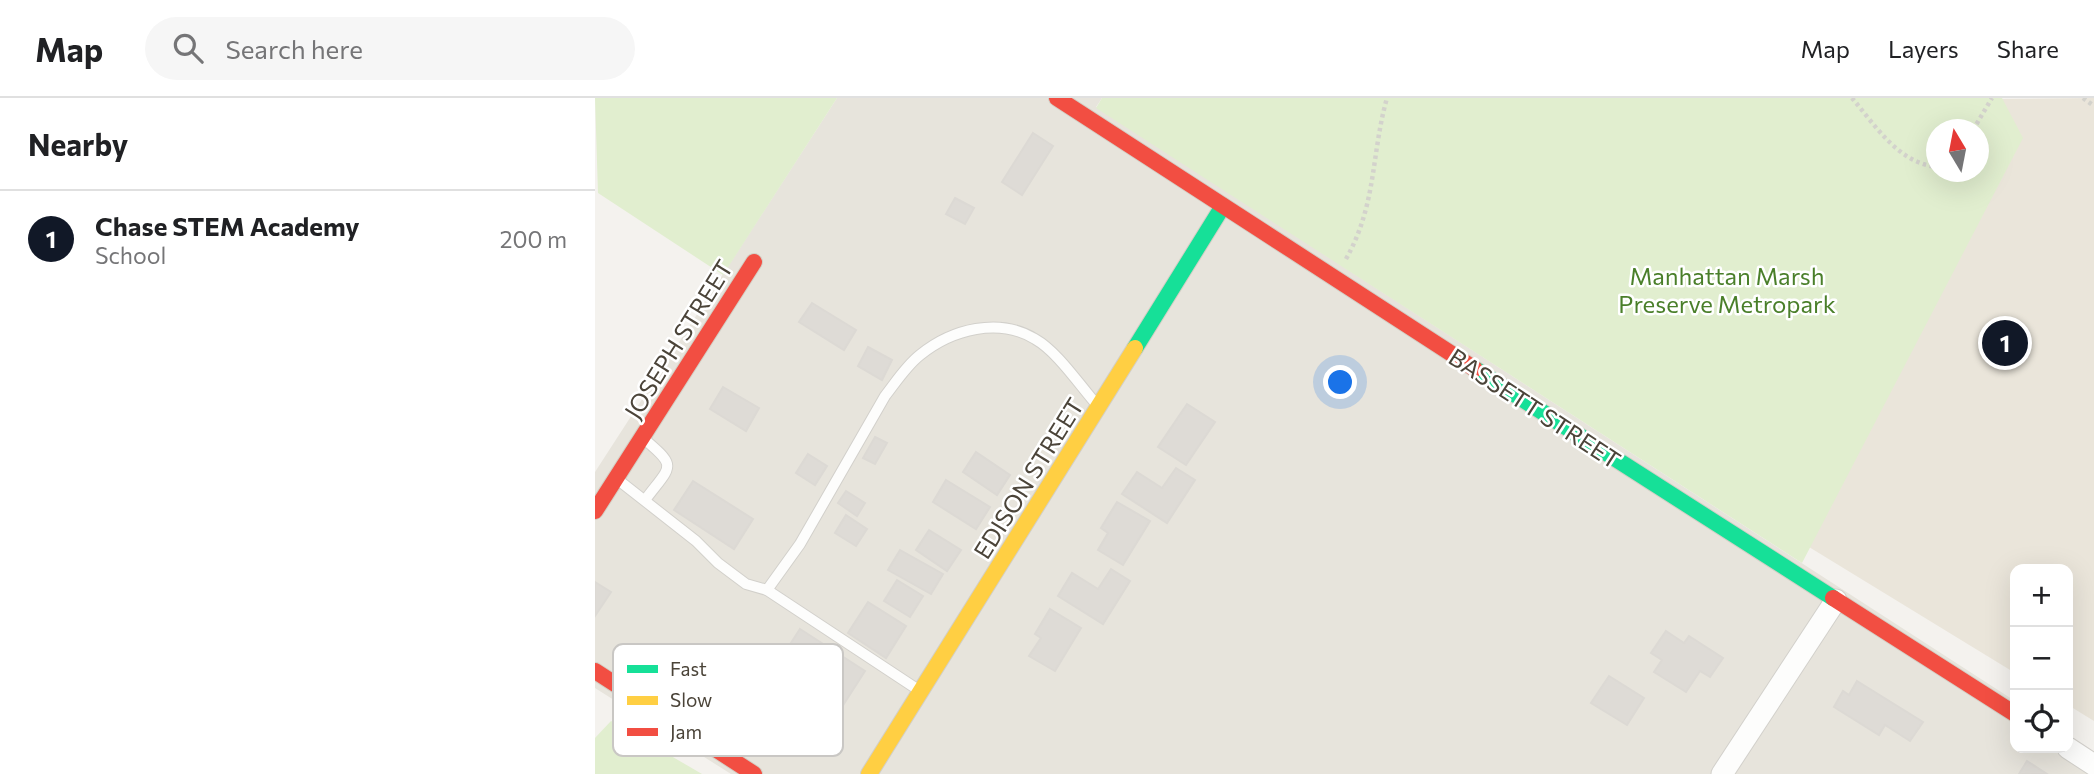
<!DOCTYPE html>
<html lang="en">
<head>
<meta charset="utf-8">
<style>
  :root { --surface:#fff; --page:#f6f6f6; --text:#202124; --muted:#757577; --line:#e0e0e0; --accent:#111827 }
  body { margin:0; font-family:Commissioner,sans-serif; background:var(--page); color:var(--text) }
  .controls { position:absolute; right:21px; bottom:21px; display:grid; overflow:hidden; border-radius:14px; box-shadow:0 7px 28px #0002 }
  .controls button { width:63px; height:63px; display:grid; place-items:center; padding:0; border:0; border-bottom:2px solid var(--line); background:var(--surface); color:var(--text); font:35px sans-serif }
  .compass { position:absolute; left:1331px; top:21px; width:63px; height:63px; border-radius:50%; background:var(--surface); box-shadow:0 7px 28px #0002; rotate:350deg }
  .you { position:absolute; left:746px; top:285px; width:24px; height:24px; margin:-18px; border:5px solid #fff; border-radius:50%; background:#1a73e8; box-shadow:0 0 0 10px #1a73e833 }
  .badge { display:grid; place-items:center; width:46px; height:46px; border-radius:50%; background:var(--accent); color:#fff; font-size:23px; font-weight:700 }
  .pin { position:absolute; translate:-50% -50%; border:4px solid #fff; box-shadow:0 2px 7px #0006 }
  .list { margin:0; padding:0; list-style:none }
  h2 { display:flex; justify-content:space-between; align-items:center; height:91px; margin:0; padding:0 28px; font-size:30px }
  h2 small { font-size:23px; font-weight:400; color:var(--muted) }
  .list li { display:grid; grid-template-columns:46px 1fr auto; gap:21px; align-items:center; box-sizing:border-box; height:98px; padding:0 28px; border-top:2px solid var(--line) }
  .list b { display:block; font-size:26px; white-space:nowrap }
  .list p { margin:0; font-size:23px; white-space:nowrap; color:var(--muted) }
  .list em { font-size:23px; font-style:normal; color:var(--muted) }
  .icon { flex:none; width:38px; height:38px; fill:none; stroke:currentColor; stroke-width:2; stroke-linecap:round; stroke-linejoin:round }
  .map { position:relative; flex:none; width:1499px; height:676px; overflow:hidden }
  header { display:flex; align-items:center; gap:42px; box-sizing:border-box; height:98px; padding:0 35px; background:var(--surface); border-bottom:2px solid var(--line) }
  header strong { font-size:33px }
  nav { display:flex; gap:38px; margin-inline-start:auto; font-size:24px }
  .search { width:490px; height:63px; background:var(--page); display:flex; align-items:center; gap:18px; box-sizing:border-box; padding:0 24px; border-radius:38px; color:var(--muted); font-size:26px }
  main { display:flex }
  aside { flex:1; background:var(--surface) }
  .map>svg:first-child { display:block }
  .residential { fill:#e7e4dc }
  .education { fill:#eae5da }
  .green { fill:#e1eecf; fill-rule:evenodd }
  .building { fill:#dedbd6; stroke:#dcd9d4; stroke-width:2 }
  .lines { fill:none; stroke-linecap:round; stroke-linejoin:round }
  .lane-casing { stroke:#d2d0cb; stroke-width:12 }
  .street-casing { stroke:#d2d0cb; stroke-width:23 }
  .fast-casing { stroke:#d3cfc5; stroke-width:18 }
  .slow-casing { stroke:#d3cfc5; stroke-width:18 }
  .jam-casing { stroke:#d3cfc5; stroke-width:18 }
  .path { stroke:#d3d2cc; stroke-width:4.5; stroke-dasharray:3.5 3.5; stroke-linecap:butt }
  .lane { stroke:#fdfdfc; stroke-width:10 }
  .street { stroke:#fdfdfc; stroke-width:21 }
  .fast { stroke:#16e098; stroke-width:16 }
  .slow { stroke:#ffcf43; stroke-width:16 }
  .jam { stroke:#f24e42; stroke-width:16 }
  .labels { text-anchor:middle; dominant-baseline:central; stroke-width:5; stroke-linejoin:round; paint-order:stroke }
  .park-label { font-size:24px; fill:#4a7f2a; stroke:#fff }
  .street-label { font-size:24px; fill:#4b4439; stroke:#fff }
  .key { fill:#fff; stroke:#c9c7c4; stroke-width:2 }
  .key-label { font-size:19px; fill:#4b4439 }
</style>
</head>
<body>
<header>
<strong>Map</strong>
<div class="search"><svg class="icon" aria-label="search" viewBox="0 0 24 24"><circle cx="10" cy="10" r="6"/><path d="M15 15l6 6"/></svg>Search here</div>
<nav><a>Map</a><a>Layers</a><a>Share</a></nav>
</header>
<main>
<aside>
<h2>Nearby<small></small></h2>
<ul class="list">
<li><span class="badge">1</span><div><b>Chase STEM Academy</b><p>School</p></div><em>200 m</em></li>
</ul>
</aside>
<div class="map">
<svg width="1499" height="676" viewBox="0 0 1499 676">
  <rect width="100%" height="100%" fill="#f4f2ee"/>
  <polygon class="residential" points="242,0 507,0 501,9 1420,603 1420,650 1473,650 1473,637 1499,654 1499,676 136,676 0,590 0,374"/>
  <polygon class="education" points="1499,0 1499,623 1473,607 1473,471 1420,471 1420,575 1214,449 1427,40 1406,1"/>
  <g class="green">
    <polygon points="0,0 242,0 128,177 3,95"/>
    <path d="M507,0h900l21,40 -221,425 -706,-455zM1342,32h42v42h-42z"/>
    <polygon points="16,623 107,676 0,676 0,640"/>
  </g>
  <g class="building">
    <polygon points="438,35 458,48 427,97 407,84"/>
    <polygon points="360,100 379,110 370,126 351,116"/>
    <polygon points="217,205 261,232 249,252 204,224"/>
    <polygon points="273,249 297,262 287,282 263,268"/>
    <polygon points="128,289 164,310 151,333 115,311"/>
    <polygon points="592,306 620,324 591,367 563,349"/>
    <polygon points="280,339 292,345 280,366 268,360"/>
    <polygon points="381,354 415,377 402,397 368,374"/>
    <polygon points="213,356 232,368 220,387 201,375"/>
    <polygon points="581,370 600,382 572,425 527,396 542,374 567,390"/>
    <polygon points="351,382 395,409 381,431 338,404"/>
    <polygon points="98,383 158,421 139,451 79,412"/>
    <polygon points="251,393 270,405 262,418 243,405"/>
    <polygon points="522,404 555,423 528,467 503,452 513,435 506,430"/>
    <polygon points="251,417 272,431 261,448 240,435"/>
    <polygon points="334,432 366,452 352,473 321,452"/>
    <polygon points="305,452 348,476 336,496 293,472"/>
    <polygon points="516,471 535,483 508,526 463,498 477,475 503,491"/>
    <polygon points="302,482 328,498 315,519 289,503"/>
    <polygon points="0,484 16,494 0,518"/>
    <polygon points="273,504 311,528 291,560 253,535"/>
    <polygon points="455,511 486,530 460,573 434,558 446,540 440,536"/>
    <polygon points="205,531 270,573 225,643 160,601"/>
    <polygon points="1071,533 1089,545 1094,538 1128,560 1115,579 1105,573 1091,594 1059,574 1067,562 1056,555"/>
    <polygon points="1014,578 1049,600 1032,627 996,605"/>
    <polygon points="1262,583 1328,624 1315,643 1290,627 1284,637 1239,609 1248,593 1254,597"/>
    <polygon points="1432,663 1452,676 1424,676"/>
  </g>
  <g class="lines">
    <g class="lane-casing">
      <g id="lane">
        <path d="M48,340c35,30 29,26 2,62"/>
        <polyline points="22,381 101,443 123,465 151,486 172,492"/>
        <path d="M325,593l-153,-101 33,-46 85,-148c11,-14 21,-30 35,-41 32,-26 79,-38 115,-16 23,13 45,47 63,67"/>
      </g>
    </g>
    <g class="street-casing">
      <g id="street">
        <polyline points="1473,650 1499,667"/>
        <polyline points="1127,676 1241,502"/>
      </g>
    </g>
    <g class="fast-casing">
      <g id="fast">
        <polyline points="540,250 628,108"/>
        <polyline points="880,271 1238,500"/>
      </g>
    </g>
    <g class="slow-casing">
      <polyline id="slow" points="274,676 540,250"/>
    </g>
    <g class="jam-casing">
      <g id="jam">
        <polyline points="462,0 880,271"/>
        <polyline points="0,413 159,164"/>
        <polyline points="1238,500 1420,616"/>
        <polyline points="0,573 159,676"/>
      </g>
    </g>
    <g class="path">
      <path d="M1257,0c23,27 46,65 85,69"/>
      <polyline points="1488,0 1499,8"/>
      <polyline points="1378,32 1397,0"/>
      <path d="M751,161c31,-55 25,-105 41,-161"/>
    </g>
    <use href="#lane" class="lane"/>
    <use href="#street" class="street"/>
    <use href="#fast" class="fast"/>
    <use href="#slow" class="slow"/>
    <use href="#jam" class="jam"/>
  </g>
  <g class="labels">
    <g class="park-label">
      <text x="1132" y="177">Manhattan Marsh<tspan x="1132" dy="28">Preserve Metropark</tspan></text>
    </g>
    <g class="street-label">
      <text transform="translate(83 241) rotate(-58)">JOSEPH STREET</text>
      <text transform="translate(940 310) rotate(33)">BASSETT STREET</text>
      <text transform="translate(433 380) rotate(-58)">EDISON STREET</text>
    </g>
  </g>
  <rect x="18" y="546" width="230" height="112" rx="10" class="key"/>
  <rect x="32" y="567" width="31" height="8" fill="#16e098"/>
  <rect x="32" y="598" width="31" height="9" fill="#ffcf43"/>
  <rect x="32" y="630" width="31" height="8" fill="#f24e42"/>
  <g class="key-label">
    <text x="75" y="578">Fast</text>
    <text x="75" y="609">Slow</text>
    <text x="75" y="641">Jam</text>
  </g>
</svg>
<div class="controls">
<button>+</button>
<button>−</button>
<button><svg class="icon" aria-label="locate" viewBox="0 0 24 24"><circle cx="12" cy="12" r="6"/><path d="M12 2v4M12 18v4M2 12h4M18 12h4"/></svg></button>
</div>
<svg class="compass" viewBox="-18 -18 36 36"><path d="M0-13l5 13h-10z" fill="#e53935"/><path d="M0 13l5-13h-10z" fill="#757577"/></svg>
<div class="you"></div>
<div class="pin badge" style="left:1410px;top:245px">1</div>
</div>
</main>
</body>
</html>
